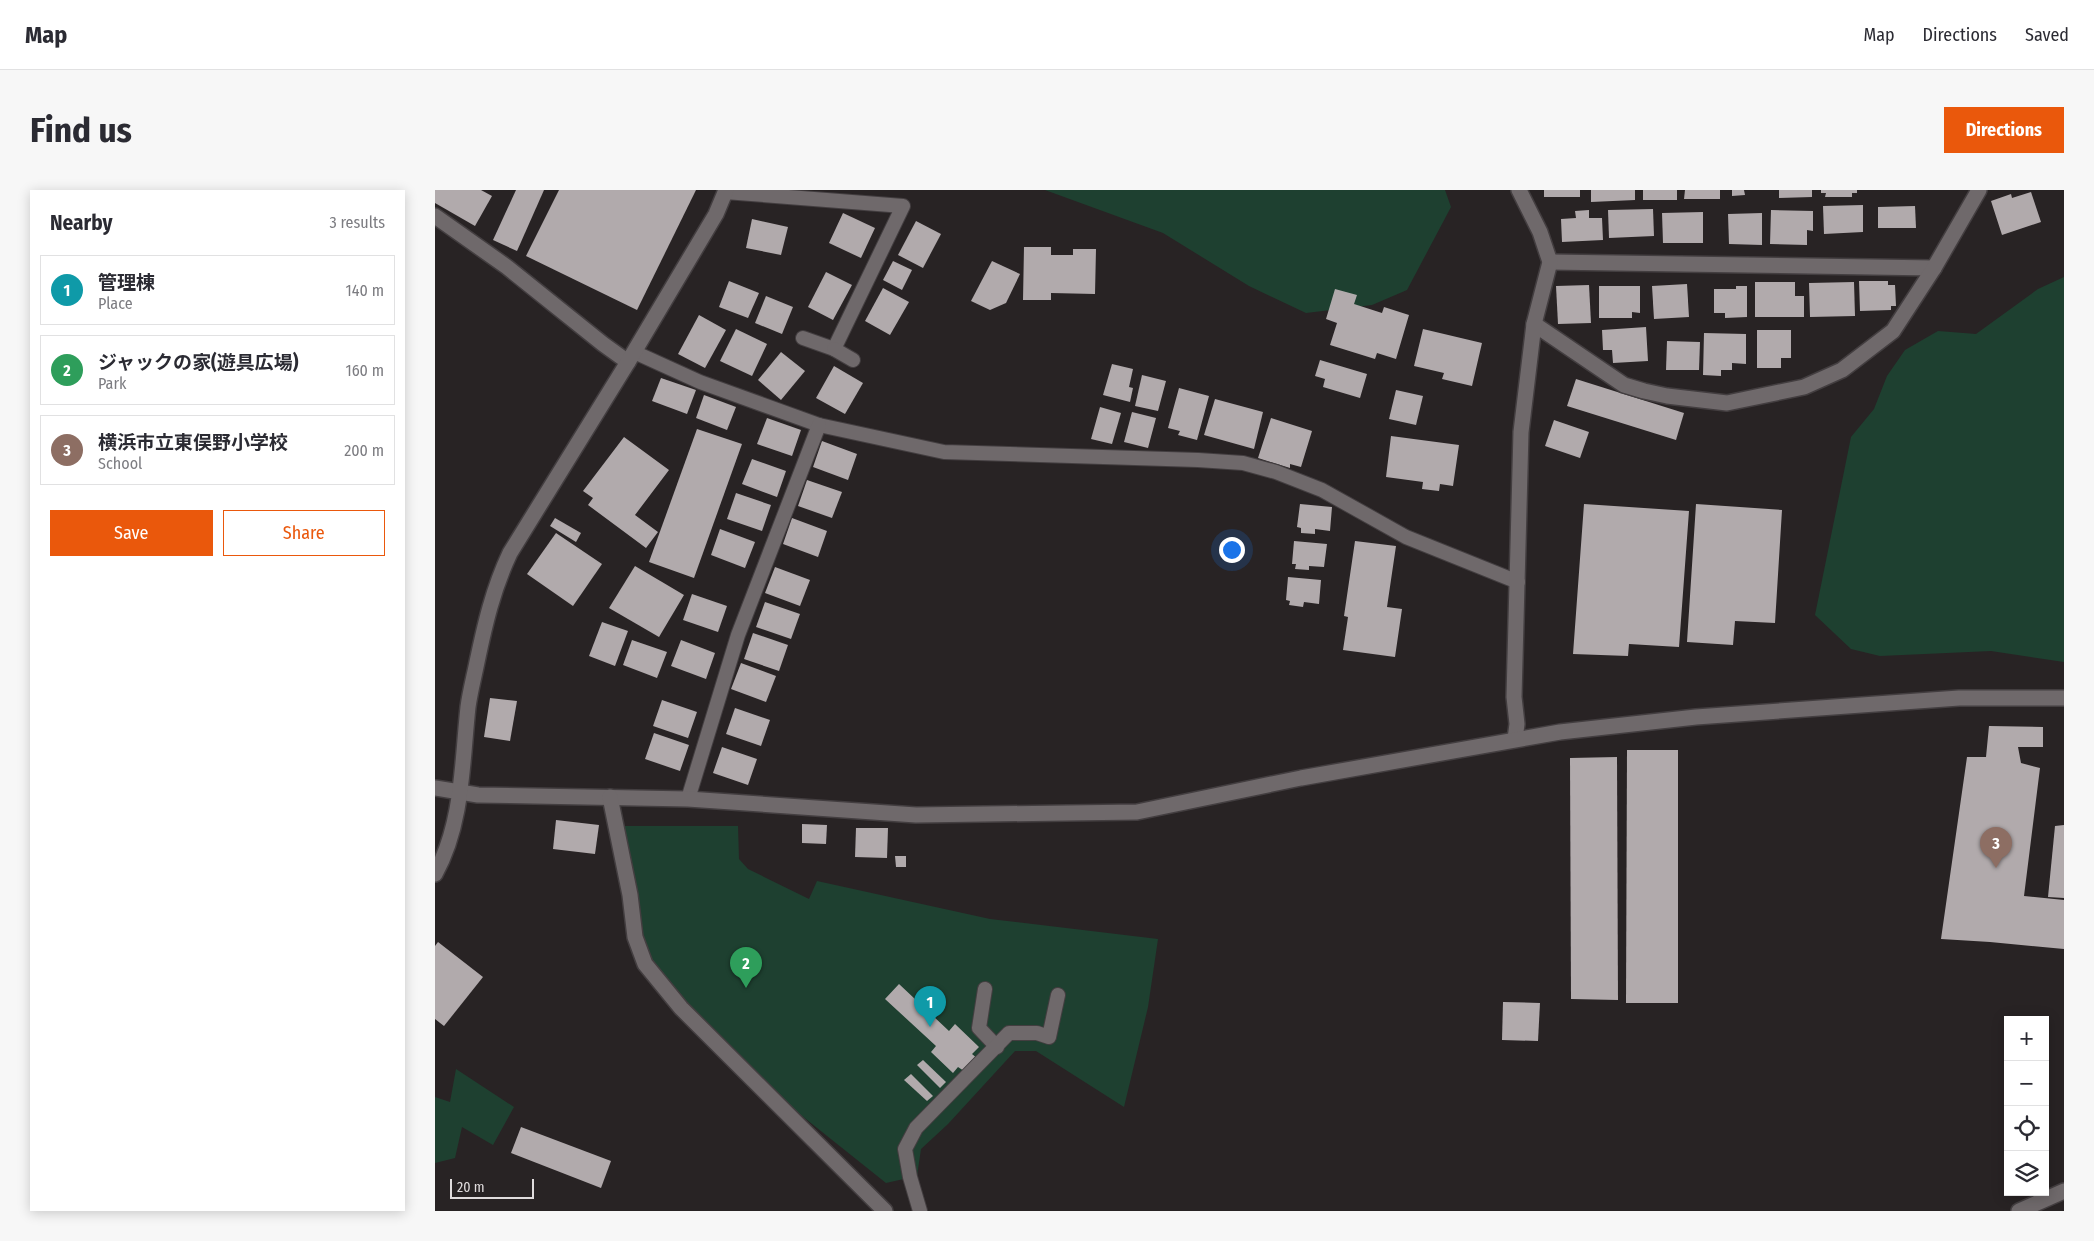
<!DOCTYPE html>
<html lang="en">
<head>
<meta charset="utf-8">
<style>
  :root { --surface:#fff; --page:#f7f7f7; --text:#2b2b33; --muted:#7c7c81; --line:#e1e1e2; --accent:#ea580c }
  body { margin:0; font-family:"Fira Sans Condensed","Noto Sans JP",sans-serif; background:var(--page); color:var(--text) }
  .controls { position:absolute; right:15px; bottom:15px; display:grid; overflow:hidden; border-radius:0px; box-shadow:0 2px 12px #0003 }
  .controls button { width:45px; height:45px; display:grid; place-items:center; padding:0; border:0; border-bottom:1px solid var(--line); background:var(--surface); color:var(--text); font:25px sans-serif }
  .scale { position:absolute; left:15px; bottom:12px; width:84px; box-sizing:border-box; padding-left:5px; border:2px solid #e0dcdd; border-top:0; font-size:14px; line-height:18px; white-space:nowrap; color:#e0dcdd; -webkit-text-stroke:4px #282324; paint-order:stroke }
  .you { position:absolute; left:796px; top:359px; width:18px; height:18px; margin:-12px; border:4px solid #fff; border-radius:50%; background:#1a73e8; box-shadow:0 0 0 8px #1a73e833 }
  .badge { display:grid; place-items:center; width:32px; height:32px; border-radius:50%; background:var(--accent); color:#fff; font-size:16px; font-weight:700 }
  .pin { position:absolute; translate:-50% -41px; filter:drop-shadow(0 1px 2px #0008) }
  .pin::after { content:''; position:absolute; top:26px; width:18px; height:15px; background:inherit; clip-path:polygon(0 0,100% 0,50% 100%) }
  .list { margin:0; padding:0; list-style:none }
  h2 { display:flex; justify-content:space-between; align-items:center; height:65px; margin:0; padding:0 20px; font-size:21px }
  h2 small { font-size:16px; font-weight:400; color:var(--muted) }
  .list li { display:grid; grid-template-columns:32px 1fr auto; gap:15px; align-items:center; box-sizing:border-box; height:70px; margin:0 10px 10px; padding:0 10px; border:1px solid var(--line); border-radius:0px }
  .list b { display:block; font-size:19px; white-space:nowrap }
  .list p { margin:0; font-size:16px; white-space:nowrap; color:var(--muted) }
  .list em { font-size:16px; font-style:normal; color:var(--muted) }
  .actions { display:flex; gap:10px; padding:15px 20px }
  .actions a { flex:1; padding:11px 0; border:1px solid var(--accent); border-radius:0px; text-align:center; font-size:18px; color:var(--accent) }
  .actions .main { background:var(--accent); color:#fff }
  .icon { flex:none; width:28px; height:28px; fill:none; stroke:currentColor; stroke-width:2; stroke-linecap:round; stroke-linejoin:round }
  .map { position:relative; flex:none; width:1629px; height:1021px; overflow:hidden; border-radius:0px }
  header { display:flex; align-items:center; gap:30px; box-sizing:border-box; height:70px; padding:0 25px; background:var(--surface); border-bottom:1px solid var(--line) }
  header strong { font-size:24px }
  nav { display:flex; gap:28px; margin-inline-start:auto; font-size:18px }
  .intro { display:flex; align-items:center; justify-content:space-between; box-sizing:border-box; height:120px; padding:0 30px }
  h1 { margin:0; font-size:35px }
  .button { padding:12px 22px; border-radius:0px; background:var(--accent); color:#fff; font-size:18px; font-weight:700 }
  main { display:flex; gap:30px; padding:0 30px }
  aside { flex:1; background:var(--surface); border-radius:0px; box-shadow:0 2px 12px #0003 }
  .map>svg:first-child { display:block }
  .green { fill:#1e4030 }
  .building { fill:#b1aaac }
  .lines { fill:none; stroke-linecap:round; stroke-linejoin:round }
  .lane-casing { stroke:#433e40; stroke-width:16 }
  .street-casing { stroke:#433e40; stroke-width:18 }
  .lane { stroke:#6f696b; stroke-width:14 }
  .street { stroke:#6f696b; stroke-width:15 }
</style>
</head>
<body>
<header>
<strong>Map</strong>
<nav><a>Map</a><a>Directions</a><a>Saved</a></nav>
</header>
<div class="intro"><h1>Find us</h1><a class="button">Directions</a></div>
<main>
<aside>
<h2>Nearby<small>3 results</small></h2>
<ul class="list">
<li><span class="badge" style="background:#0f9aa8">1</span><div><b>管理棟</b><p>Place</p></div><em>140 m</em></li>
<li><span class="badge" style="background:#2e9e5b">2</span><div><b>ジャックの家(遊具広場)</b><p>Park</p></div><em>160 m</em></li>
<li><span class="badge" style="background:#8d6e63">3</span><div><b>横浜市立東俣野小学校</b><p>School</p></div><em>200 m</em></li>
</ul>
<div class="actions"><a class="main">Save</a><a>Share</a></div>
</aside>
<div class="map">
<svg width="1629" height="1021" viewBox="0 0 1629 1021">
  <rect width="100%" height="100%" fill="#282324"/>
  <g class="green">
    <polygon points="610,0 1010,0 1016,17 972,100 937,115 871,123 814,96 728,43"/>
    <polygon points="1629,87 1629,472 1556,461 1445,466 1416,459 1380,425 1416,247 1439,219 1452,186 1470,160 1503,141 1541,144 1603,99"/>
    <polygon points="181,636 303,636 304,669 313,679 374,709 382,691 555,729 723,749 713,817 689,917 601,861 580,861 513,934 486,959 482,986 451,993 312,882 210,774"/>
    <polygon points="21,879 79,917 58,955 27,937 20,968 0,973 0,907 15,912"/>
  </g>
  <g class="building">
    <polygon points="0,0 46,0 57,6 40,36 0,13"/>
    <polygon points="81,0 109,0 82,61 58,50"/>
    <polygon points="124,0 261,0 202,120 91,66"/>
    <rect x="1109" y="0" width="36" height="7"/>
    <polygon points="1156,0 1200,0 1200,10 1156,12"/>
    <rect x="1208" y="0" width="34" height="10"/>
    <polygon points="1250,0 1285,0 1285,9 1249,9"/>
    <polygon points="1297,0 1309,0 1310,5 1297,6"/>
    <polygon points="1344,0 1377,0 1377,7 1344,8"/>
    <polygon points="1386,0 1422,0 1422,3 1417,3 1417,7 1390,7 1391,3 1386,3"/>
    <polygon points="1596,2 1606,32 1567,45 1556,11 1576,4 1577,8"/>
    <polygon points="1428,15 1428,42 1389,44 1388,16"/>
    <polygon points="1480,16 1481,38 1443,38 1443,17"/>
    <polygon points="1218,19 1219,46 1174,48 1173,20"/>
    <polygon points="1154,20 1154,28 1167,28 1168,50 1127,52 1126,29 1141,28 1140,21"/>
    <polygon points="1336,20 1378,21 1378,41 1372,40 1372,55 1335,54"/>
    <polygon points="1268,22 1268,53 1228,53 1227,23"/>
    <polygon points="408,23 440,38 426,68 394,53"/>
    <polygon points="1327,23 1327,55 1294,54 1293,24"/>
    <polygon points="317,29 353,37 346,65 311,58"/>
    <polygon points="481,31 506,44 488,78 463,65"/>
    <polygon points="589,57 616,57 616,65 638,65 638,59 661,59 660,104 616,103 616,110 588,110"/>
    <polygon points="458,71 477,80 467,100 448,90"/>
    <polygon points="557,71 585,84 571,113 555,120 536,111"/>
    <polygon points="391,82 417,95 398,130 373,117"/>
    <polygon points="294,91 324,103 313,128 284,117"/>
    <polygon points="1424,91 1453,91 1453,95 1460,95 1461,116 1456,116 1456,120 1425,121"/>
    <polygon points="1320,92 1360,92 1360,106 1369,106 1369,127 1320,127"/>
    <polygon points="1419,92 1420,126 1375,127 1374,93"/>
    <polygon points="1252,94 1254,127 1219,129 1217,96"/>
    <polygon points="1154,95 1156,133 1123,134 1121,96"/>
    <polygon points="1164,96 1205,96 1205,123 1197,122 1197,128 1164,128"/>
    <polygon points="1301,96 1312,96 1312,127 1290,128 1290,123 1279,123 1279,99 1301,99"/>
    <polygon points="448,98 474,112 455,145 430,131"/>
    <polygon points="900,99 922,105 919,114 947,123 949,117 974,125 961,169 942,163 940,169 895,155 902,133 891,129"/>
    <polygon points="331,106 358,117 347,144 320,133"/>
    <polygon points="264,125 291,140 270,178 243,164"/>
    <polygon points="1211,137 1213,171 1178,173 1177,160 1168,160 1167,140"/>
    <polygon points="301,139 332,154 317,186 285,171"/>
    <polygon points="988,139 1047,153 1037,196 1007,189 1009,183 979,176"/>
    <polygon points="1322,140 1356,140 1356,168 1346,168 1346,178 1322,178"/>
    <polygon points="1269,143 1311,144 1311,174 1297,173 1297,180 1286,180 1286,186 1268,185"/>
    <polygon points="1232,151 1265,152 1264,180 1231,180"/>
    <polygon points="346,162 370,181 346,210 323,190"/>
    <polygon points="885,170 932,184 925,208 888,197 890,189 880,186"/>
    <polygon points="677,174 698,179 694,197 698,198 695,212 668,205"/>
    <polygon points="399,176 428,193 410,224 381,208"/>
    <polygon points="707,185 731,191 723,221 700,216"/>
    <polygon points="226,188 261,200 252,224 217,211"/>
    <polygon points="1141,189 1249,223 1241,250 1132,216"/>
    <polygon points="744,198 774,206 762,250 743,245 745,241 733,238"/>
    <polygon points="961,200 988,206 981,235 954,229"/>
    <polygon points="269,205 301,217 292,240 261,228"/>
    <polygon points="780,209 828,222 819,259 769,245"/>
    <polygon points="665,217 686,223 677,254 656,249"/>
    <polygon points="697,222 721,228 713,258 689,252"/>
    <polygon points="332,228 366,240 357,266 322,254"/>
    <polygon points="836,228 877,241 866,277 855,274 855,278 823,268"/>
    <polygon points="1119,230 1154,242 1145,268 1110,256"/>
    <polygon points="262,239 307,254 259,388 214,372"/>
    <polygon points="956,246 1024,255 1018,296 1005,294 1004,301 987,299 988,292 951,287"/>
    <polygon points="189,247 234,280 200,325 223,342 211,358 153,315 158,308 148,301"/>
    <polygon points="387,251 422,264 413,290 378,277"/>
    <polygon points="317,269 351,281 342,307 307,294"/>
    <polygon points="372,290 407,302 397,328 363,316"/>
    <polygon points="301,303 336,315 327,341 292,329"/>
    <polygon points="865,314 897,317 895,341 880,339 880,344 866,343 866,338 862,337"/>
    <polygon points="1149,314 1254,321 1244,457 1194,454 1193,466 1138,464"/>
    <polygon points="1261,314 1347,320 1340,433 1300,431 1298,455 1252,452"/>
    <polygon points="120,328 146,343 141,352 115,336"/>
    <polygon points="357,328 392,341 383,367 348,354"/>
    <polygon points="285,339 320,352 310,378 276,365"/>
    <polygon points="121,343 167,374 138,416 92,384"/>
    <polygon points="859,351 892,354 889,377 874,376 874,380 860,379 861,374 857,374"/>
    <polygon points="920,351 961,356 952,417 967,419 960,467 908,460 913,427 909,426"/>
    <polygon points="200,376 249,405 224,447 174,418"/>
    <polygon points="340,377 375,390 365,416 330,403"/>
    <polygon points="853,387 886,390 884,414 869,412 868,417 854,415 855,411 851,410"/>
    <polygon points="257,404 292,416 283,442 248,430"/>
    <polygon points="330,412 365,424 356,449 321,437"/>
    <polygon points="167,432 193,441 180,476 154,466"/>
    <polygon points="318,443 353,455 344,481 309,469"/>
    <polygon points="197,450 232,462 222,488 188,475"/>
    <polygon points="246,450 280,463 271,489 236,476"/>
    <polygon points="306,473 341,486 331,512 296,499"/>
    <polygon points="55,508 82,511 75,551 49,547"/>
    <polygon points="227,510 262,522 253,548 218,536"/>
    <polygon points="300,518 335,530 326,556 291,544"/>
    <polygon points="1554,536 1608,537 1608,557 1583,557 1586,573 1605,578 1589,706 1629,710 1629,759 1555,752 1506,749 1532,567 1551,567"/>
    <polygon points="219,543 254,555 245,581 210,569"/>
    <polygon points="287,557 322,569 313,595 278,583"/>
    <polygon points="1192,560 1243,560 1243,813 1191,813"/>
    <polygon points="1182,567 1183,810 1136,809 1135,568"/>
    <polygon points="121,630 164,635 160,664 118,659"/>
    <polygon points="367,634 392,635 391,654 367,653"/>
    <polygon points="1629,635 1629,708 1613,707 1620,636"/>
    <polygon points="421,638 453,638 452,668 420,667"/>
    <polygon points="460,666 471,666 471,677 461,677"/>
    <polygon points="3,752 48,787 9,836 0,829 0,756"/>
    <polygon points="464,794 514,841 520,834 544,857 537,864 543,869 529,881 523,877 518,883 496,862 501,856 450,809"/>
    <polygon points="1068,812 1105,813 1103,851 1067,850"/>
    <polygon points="488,870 511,892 505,898 482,875"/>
    <polygon points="476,884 498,906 492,911 469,890"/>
    <polygon points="86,937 176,971 166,998 76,963"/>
  </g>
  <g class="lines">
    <g class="lane-casing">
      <g id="lane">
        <polyline points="290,2 468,16 399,159 368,148"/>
        <polyline points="399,159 418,170"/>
        <polyline points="199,162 265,192 384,235 509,262 763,270 808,273 841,282 887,300 971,347 1083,392"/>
        <polyline points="253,609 303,445 384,235"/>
        <polyline points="550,799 544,838 562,857"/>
        <polyline points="485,1021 475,987 470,959 481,938 574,843 602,843 614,847 623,805"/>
      </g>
    </g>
    <g class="street-casing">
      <g id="street">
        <polyline points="0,26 72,77 168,154 193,172"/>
        <polyline points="1115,72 1499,78"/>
        <polyline points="1099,134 1189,195 1209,201 1232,206 1292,213 1369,197 1407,180 1458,141 1499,78 1544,0"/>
        <polyline points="1080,549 1082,534 1079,507 1086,242 1099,134 1115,72 1105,42 1084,0"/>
        <polyline points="0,598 43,605 253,609 481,625 702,622 866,588 1125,542 1261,527 1524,508 1629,508"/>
        <polyline points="175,607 195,705 200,747 210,774 246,818 450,1021"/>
        <path d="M0,684c28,-50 27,-112 33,-167 2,-15 6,-30 9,-45 8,-38 16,-73 33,-109l118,-191 88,-148 10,-24"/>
        <polyline points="1584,1021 1629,1001"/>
      </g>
    </g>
    <use href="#lane" class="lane"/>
    <use href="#street" class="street"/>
  </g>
</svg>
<div class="controls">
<button>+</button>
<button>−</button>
<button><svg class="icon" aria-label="locate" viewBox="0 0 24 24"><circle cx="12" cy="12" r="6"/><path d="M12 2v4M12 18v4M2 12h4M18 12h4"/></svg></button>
<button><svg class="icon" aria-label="layers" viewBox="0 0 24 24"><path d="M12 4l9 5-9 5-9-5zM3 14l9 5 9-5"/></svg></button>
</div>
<div class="scale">20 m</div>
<div class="you"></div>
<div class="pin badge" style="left:495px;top:837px;background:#0f9aa8">1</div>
<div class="pin badge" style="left:311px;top:798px;background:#2e9e5b">2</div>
<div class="pin badge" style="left:1561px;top:678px;background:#8d6e63">3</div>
</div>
</main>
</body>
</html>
